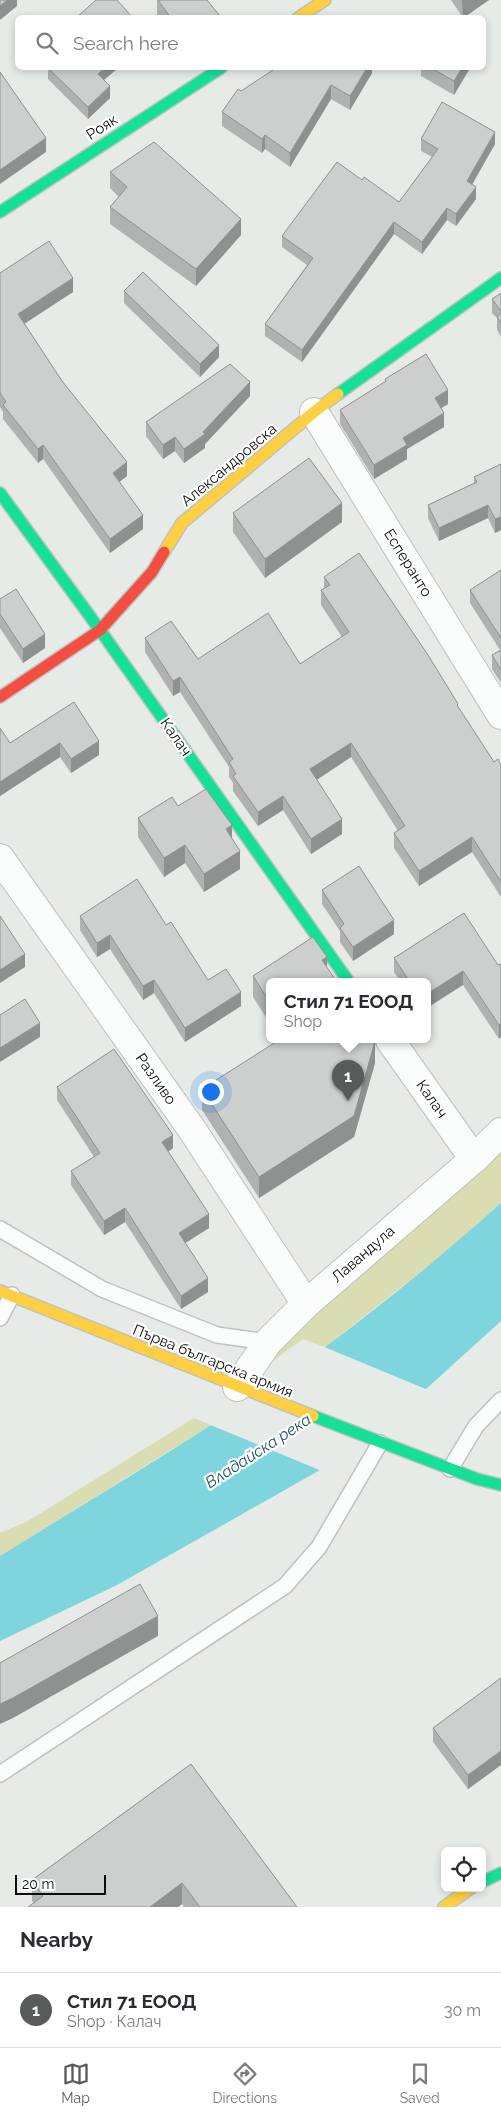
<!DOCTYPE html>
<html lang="en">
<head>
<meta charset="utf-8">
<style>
  :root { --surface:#fff; --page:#f7f7f7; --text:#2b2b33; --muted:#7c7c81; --line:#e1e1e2; --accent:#585b59 }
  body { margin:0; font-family:Raleway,sans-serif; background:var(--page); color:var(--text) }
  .controls { position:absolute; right:15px; bottom:15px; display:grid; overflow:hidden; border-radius:8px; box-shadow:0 2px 8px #0003 }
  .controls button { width:45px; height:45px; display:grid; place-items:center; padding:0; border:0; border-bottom:1px solid var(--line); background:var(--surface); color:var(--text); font:25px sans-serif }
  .scale { position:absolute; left:15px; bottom:12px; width:91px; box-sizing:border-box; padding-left:5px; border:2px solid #0b0d0c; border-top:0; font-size:14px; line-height:18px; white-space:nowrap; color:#0b0d0c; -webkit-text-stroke:4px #fff; paint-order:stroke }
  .you { position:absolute; left:210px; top:1091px; width:18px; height:18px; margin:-12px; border:4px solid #fff; border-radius:50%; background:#1a73e8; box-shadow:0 0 0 8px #1a73e833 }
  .badge { display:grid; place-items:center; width:32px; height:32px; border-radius:50%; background:var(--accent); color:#fff; font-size:16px; font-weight:700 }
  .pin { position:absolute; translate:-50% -41px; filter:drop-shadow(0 1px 2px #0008) }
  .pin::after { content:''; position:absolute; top:26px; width:18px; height:15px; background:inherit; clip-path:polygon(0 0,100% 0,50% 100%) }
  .popup { position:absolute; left:266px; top:978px; width:165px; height:65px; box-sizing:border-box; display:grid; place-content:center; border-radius:8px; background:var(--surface); filter:drop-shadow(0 1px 4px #0005); font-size:16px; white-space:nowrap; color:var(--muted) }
  .popup b { font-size:19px; color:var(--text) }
  .popup::after { content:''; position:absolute; left:50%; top:100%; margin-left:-10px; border:10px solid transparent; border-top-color:var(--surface) }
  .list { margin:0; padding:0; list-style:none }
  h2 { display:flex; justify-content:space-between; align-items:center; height:65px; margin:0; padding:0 20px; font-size:21px }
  h2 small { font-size:16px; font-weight:400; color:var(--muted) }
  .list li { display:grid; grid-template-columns:32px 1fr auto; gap:15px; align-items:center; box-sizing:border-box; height:75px; padding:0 20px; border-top:1px solid var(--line) }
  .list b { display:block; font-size:19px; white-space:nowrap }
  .list p { margin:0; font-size:16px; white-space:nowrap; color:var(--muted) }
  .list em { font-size:16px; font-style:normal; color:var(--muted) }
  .icon { flex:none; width:28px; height:28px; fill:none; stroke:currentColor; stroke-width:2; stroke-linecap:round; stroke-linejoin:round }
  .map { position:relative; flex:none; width:501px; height:1907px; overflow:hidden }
  .search { position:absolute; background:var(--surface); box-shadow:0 2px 8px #0003; left:15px; right:15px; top:15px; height:55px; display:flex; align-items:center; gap:12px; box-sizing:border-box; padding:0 18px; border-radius:8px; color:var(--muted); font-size:19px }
  .sheet { height:140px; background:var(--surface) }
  nav { display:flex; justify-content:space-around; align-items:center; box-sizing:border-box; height:70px; border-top:1px solid var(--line); background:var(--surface); font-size:14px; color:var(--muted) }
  nav a { display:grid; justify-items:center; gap:2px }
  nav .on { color:var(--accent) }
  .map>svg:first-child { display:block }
  .green { fill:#daddb2 }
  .water { fill:#7fd5dd }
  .pier { fill:#e6ebe8 }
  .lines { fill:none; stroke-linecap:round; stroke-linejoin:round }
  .lane-casing { stroke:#bec2c0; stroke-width:18 }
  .street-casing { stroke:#bec2c0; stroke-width:30 }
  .fast-casing { stroke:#bec2c0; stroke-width:14 }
  .slow-casing { stroke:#bec2c0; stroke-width:14 }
  .jam-casing { stroke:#bec2c0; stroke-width:14 }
  .lane { stroke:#fbfcfc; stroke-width:15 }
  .street { stroke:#fbfcfc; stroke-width:28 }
  .fast { stroke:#16e098; stroke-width:11 }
  .slow { stroke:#ffcf43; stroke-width:11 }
  .jam { stroke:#f24e42; stroke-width:11 }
  .wall { fill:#afb2b0 }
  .shaded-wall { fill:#8f9190 }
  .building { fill:#cccfcd; stroke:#8f9190 }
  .labels { text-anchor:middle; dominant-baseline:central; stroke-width:4.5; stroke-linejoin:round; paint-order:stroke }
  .street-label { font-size:15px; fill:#0b0d0c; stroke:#fff }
  .water-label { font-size:16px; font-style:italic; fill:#1e5257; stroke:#fff }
</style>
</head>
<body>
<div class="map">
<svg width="501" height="1907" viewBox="0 0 501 1907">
  <rect width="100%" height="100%" fill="#e6ebe8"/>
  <g class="green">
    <polygon points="501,1132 501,1203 446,1252 325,1347 303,1339 237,1387"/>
    <polygon points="194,1418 211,1425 0,1556 0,1533 28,1521"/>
  </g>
  <path class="water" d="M501,1203v118l-75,68 -106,81 -203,115 -117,56v-85c109,-68 222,-133 325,-209 61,-45 120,-94 176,-144z"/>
  <polygon class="pier" points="322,1346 428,1390 322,1471 208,1424"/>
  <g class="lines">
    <g class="lane-casing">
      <g id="lane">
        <polyline points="0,1229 102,1289 217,1335 268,1342"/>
        <polyline points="0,1318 12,1295"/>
        <polyline points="450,1469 476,1426 501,1400"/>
        <polyline points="0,1774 285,1586 319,1547 380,1443"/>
      </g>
    </g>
    <g class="street-casing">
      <g id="street">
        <polyline points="314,412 501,715"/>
        <polyline points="0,858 191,1128 306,1304"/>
        <polyline points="390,1040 474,1159"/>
        <polyline points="237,1387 268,1342 306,1304 474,1159 501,1132"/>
      </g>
    </g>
    <g class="fast-casing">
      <g id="fast">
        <polyline points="0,212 221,68"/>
        <polyline points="338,394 501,278"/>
        <polyline points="0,493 100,630 349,982"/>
        <polyline points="313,1416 477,1479 501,1485"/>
        <polyline points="482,1882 501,1873"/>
      </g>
    </g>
    <g class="slow-casing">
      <g id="slow">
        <polyline points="298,18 325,0"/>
        <polyline points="164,552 182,523 314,412 338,394"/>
        <polyline points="0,1291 313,1416"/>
        <polyline points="444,1907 471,1888"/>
      </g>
    </g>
    <g class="jam-casing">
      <polyline id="jam" points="0,697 100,630 152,572 164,552"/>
    </g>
    <use href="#lane" class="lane"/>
    <use href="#street" class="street"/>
    <use href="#fast" class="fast"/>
    <use href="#slow" class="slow"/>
    <use href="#jam" class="jam"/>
  </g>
  <g class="wall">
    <polygon points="157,0 220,18 160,18 157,14"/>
    <polygon points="451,0 489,0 463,18"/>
    <polygon points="48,68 118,68 104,80 110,98 88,119 48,79"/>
    <polygon points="372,68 372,73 350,110 331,99 290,167 265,149 262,153 222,126 222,112 241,91"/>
    <polygon points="421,68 470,68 454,95 421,76"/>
    <polygon points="421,139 495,144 472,185 476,199 456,226 447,220 422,254 394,234 302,362 265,336 265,324 307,265 282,247 282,236 362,180 399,202 432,157 421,151"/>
    <polygon points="110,172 241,235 196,286 110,224 110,207 119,197 110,188"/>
    <polygon points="0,273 73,292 24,323 62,381 127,476 119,482 143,529 110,553 43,459 38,463 3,419 3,412 0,407"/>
    <polygon points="124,291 219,357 200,377 124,303"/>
    <polygon points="501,293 501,337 497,330 497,318 492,313 492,299"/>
    <polygon points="385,379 448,404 441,408 444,427 407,449 407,459 374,479 340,424 340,410 385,382"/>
    <polygon points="250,396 205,444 205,448 184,463 175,451 163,459 146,436 146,422"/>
    <polygon points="501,464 501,530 495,533 488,518 439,541 428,518 428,505 474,483 474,477"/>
    <polygon points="233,513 342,522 265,578 233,532"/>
    <polygon points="501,570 501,683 492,669 492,655 500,650 470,603 470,590"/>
    <polygon points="324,577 458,708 494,762 501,765 501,897 472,852 419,886 394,848 394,833 398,831 351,757 317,780 342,834 311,854 283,810 258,826 233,791 233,783 229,777 229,767 180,692 173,696 145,652 145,638 198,659 300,664 342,637 321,605 321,590 324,589"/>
    <polygon points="0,599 45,648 23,663 0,628"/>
    <polygon points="74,702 99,755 71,773 60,757 0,796 0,728 10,743"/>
    <polygon points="178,806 232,838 240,869 204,892 185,863 164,877 138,837 138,818"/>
    <polygon points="322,890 394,934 353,961 340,942 340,931 322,904"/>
    <polygon points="80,916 166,925 208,980 241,1006 185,1042 154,993 143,1000 110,949 97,957 80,930"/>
    <polygon points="394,958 498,965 501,964 501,1037 499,1039 463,985 427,982 401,982 394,972"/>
    <polygon points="327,967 269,982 269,1022 253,997 253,976"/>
    <polygon points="375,1063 354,1137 259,1198 202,1110 202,1089"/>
    <polygon points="57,1087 173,1148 168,1152 209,1228 185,1243 208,1292 181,1309 125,1222 104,1235 71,1185 71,1171 94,1157 57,1100"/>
    <polygon points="501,1678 501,1765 468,1789 433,1742 433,1728"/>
    <polygon points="191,1764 297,1907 184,1907 182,1904 178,1907 28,1907 34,1903 32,1901 32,1880"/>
  </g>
  <g class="shaded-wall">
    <polygon points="7,0 17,0 17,6 0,20 0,6"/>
    <polygon points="462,0 489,0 463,18"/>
    <polygon points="105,68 118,68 98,85 98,74"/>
    <polygon points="367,68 372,68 372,73 350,110 350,96"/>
    <polygon points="462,68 470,68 454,95 454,81"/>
    <polygon points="331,85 331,99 290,167 290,153"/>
    <polygon points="110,86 110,98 88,119 88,107"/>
    <polygon points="495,132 495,144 467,193 467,181"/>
    <polygon points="265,135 265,149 262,153 262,139"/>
    <polygon points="46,138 46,152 0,184 0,170"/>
    <polygon points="476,187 476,199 456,226 456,214"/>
    <polygon points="447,208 447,220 422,254 422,242"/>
    <polygon points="241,219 241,235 196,286 196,269"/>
    <polygon points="394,222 394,234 302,362 302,350"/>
    <polygon points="73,278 73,292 18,328 18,314"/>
    <polygon points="219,345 219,357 200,377 200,364"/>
    <polygon points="250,382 250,396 205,444 205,448 184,463 184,449 203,432"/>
    <polygon points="448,390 448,404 435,412 435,398"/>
    <polygon points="444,413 444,427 407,449 407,459 374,479 374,465 403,438"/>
    <polygon points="175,437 175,451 163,459 163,445"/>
    <polygon points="43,445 43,459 38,463 38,449"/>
    <polygon points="127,462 127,476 113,487 113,473"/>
    <polygon points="342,503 342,522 265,578 265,559"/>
    <polygon points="488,505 488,518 439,541 439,528"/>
    <polygon points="143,515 143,529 110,553 110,539"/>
    <polygon points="501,517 501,530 495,533 495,519"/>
    <polygon points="45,634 45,648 23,663 23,649"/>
    <polygon points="180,677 180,692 173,696 173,681"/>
    <polygon points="99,741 99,755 71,773 71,759"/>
    <polygon points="60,743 60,757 0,796 0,782"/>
    <polygon points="351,743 351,757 310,784 310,769"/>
    <polygon points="283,796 283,810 258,826 258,812"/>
    <polygon points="342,819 342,834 311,854 311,839"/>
    <polygon points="232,825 232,843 226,829"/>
    <polygon points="472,837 472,852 419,886 419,871"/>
    <polygon points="185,845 185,863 164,877 164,858"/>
    <polygon points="240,851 240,869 204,892 204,874"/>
    <polygon points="394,920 394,934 353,961 353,947"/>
    <polygon points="110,935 110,949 97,957 97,943"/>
    <polygon points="25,954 25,967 0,983 0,970"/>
    <polygon points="327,957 327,978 322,960"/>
    <polygon points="463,971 463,985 427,1008 427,994"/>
    <polygon points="154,980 154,993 143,1000 143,986"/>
    <polygon points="241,992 241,1006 185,1042 185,1028"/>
    <polygon points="40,1023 40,1037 0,1062 0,1048"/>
    <polygon points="501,1023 501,1037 499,1039 499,1025"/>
    <polygon points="375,1041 375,1063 354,1137 259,1198 259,1177"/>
    <polygon points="173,1135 173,1148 162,1156 162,1142"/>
    <polygon points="125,1208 125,1222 104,1235 104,1221"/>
    <polygon points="209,1214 209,1228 179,1247 179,1233"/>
    <polygon points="208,1278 208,1292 181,1309 181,1296"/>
    <polygon points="158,1616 158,1636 13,1718 0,1724 0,1704"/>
    <polygon points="501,1751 501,1765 468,1789 468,1775"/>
    <polygon points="182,1883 182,1904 178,1907 150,1907"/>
  </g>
  <g class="building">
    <polygon points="0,0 7,0 0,6"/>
    <polygon points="96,0 117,0 133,18 78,18 77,17"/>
    <polygon points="158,0 207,0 220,16 218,18 171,18"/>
    <polygon points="48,68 105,68 98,74 110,86 88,107"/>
    <polygon points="276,68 367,68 350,96 331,85 290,153 265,135 262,139 222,112 238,89 241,91"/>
    <polygon points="431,68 462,68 454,81"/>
    <polygon points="0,72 46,138 0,170"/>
    <polygon points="442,102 495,132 467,181 476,187 456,214 447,208 422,242 394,222 302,350 265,324 313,258 282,236 337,162 362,180 364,177 399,202 438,149 421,139"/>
    <polygon points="154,142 241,219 196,269 110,207 127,187 110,172"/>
    <polygon points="49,241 73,278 18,314 62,381 127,462 113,473 143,515 110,539 43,445 38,449 3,405 6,402 0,393 0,273"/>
    <polygon points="143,272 219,345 200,364 124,291"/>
    <polygon points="501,293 501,311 492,299"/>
    <polygon points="501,313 501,323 497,317"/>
    <polygon points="426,354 448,390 435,398 444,413 403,438 407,445 374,465 340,410 386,381 385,379"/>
    <polygon points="230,364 250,382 203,432 205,434 184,449 175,437 163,445 146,422"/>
    <polygon points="309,458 342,503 265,559 233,513"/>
    <polygon points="501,464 501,517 495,519 488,505 439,528 428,505 477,482 474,477"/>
    <polygon points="359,553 428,655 458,704 457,705 494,762 498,759 501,765 501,882 472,837 419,871 394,833 405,826 351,743 310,769 342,819 311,839 283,796 258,812 233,776 236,774 229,762 233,759 180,677 173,681 145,638 171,621 198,659 268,613 300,664 349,632 321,590 330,585 324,577"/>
    <polygon points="501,570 501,638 470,590"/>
    <polygon points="16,589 45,634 23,649 0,614 0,599"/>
    <polygon points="501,650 501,670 492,655"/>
    <polygon points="74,702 99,741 71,759 60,743 0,782 0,728 10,743"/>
    <polygon points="206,789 232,825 226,829 240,851 204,874 185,845 164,858 138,818 172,797 178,806"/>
    <polygon points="359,866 394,920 353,947 340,928 344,924 322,890"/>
    <polygon points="137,879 166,925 171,922 208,980 226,969 241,992 185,1028 154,980 143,986 110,935 97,943 80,916"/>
    <polygon points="464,913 498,965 501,964 501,1023 499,1025 463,971 427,994 427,982 410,982 394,958"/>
    <polygon points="0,916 25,954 0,970"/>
    <polygon points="313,937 327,957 322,960 337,982 269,982 269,1001 253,976"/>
    <polygon points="25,999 40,1023 0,1048 0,1015"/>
    <polygon points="279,1040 374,1040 375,1041 354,1116 259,1177 202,1089"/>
    <polygon points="114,1049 173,1135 162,1142 209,1214 179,1233 208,1278 181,1296 125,1208 104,1221 71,1171 100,1153 57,1087"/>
    <polygon points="140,1584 158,1616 13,1698 0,1704 0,1663"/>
    <polygon points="501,1678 501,1751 468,1775 433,1728"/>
    <polygon points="191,1764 297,1907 200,1907 182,1883 150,1907 28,1907 43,1896 32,1880"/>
  </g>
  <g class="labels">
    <g class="street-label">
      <text transform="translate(102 127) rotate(-33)">Рояк</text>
      <text transform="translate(229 465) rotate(-40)">Александровска</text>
      <text transform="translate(408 563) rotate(58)">Есперанто</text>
      <text transform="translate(176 737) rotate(55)">Калач</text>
      <text transform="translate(156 1079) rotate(55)">Разливо</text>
      <text transform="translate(432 1099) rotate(55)">Калач</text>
      <text transform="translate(363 1254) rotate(-41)">Лавандула</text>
      <text transform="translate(213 1361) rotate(22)">Първа българска армия</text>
    </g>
    <g class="water-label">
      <text transform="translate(258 1451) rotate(-33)">Владайска река</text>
    </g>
  </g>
</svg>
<div class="controls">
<button><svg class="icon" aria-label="locate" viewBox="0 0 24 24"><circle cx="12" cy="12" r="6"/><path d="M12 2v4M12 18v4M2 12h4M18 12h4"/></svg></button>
</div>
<div class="scale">20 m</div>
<div class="you"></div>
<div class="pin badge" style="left:348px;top:1101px">1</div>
<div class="popup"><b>Стил 71 ЕООД</b>Shop</div>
<div class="search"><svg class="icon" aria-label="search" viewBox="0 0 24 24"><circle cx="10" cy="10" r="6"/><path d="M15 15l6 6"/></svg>Search here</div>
</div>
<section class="sheet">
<h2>Nearby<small></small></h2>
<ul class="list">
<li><span class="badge">1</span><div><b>Стил 71 ЕООД</b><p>Shop · Калач</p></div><em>30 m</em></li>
</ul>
</section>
<nav>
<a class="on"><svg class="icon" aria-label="map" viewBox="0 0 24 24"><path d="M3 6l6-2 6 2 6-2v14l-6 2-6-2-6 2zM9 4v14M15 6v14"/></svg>Map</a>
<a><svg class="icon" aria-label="directions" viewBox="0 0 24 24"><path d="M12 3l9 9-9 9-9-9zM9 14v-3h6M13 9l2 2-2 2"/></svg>Directions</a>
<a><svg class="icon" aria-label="saved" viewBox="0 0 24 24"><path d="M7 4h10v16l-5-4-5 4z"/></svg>Saved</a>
</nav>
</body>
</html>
